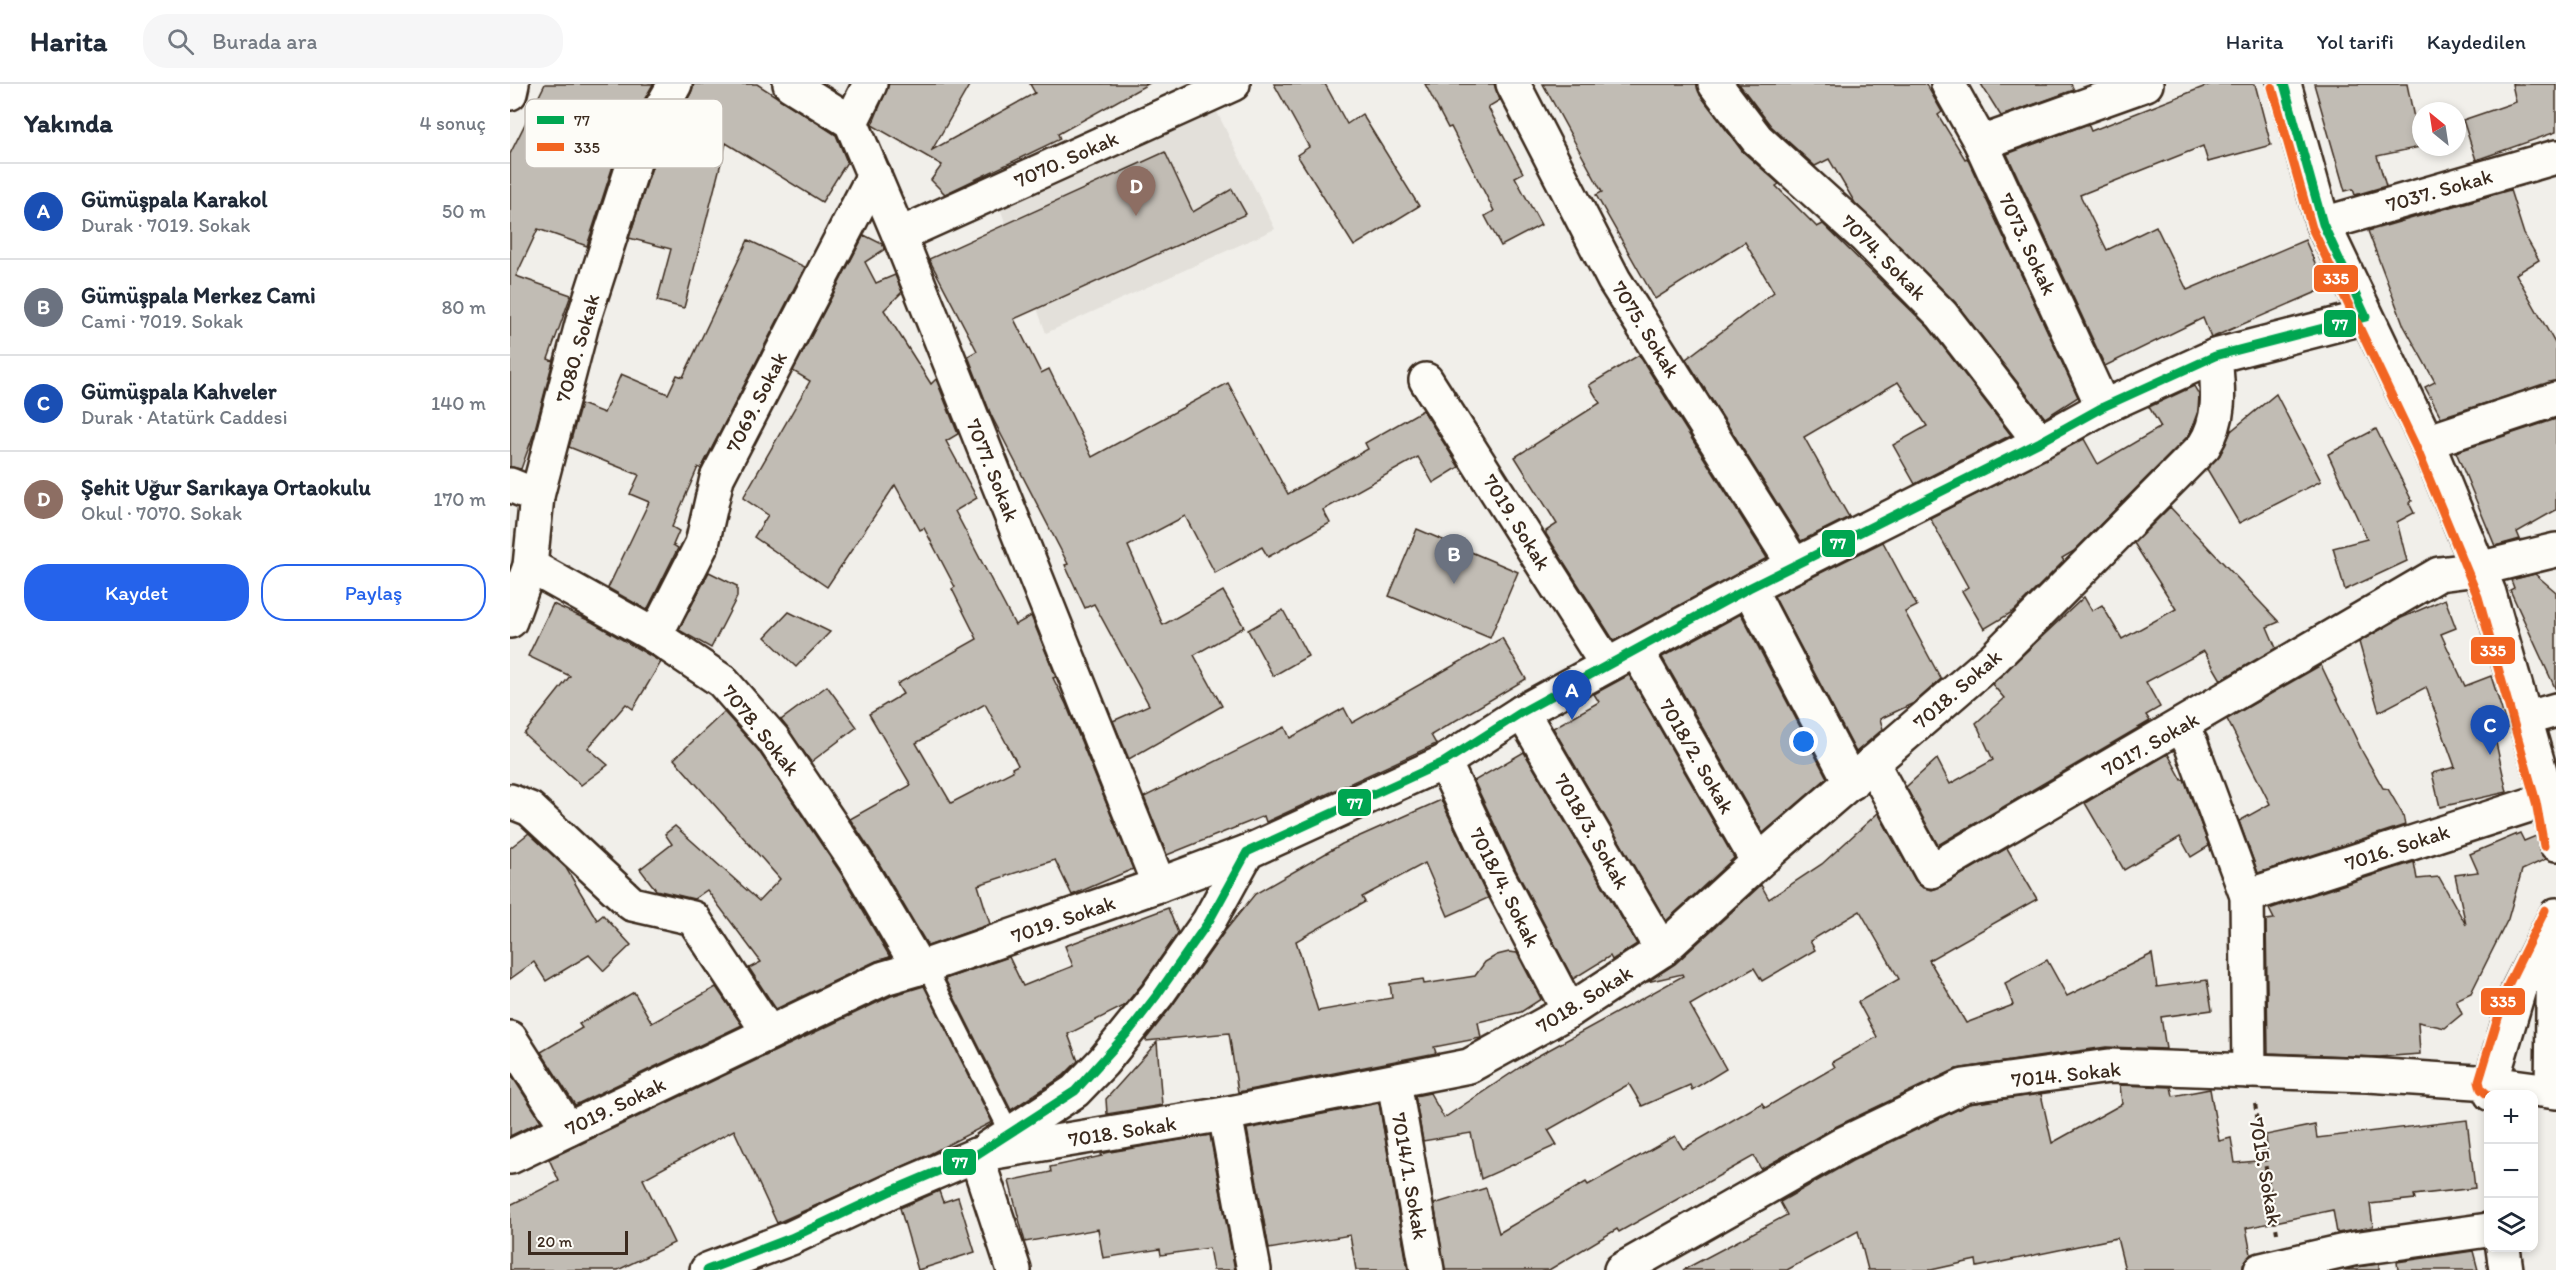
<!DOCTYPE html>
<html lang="tr">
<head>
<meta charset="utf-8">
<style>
  :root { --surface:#fff; --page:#f6f6f7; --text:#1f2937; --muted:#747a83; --line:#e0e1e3; --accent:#2563eb }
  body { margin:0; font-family:Itim,sans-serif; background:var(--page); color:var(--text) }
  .controls { position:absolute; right:18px; bottom:18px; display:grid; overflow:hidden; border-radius:12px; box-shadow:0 3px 9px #0003 }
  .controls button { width:54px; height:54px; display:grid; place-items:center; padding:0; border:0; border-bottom:2px solid var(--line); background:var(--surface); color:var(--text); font:30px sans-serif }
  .compass { position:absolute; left:1902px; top:18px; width:54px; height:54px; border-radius:50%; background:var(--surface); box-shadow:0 3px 9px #0003; rotate:330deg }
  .scale { position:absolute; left:18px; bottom:15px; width:100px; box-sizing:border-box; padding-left:6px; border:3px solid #3b2a1e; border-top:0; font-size:16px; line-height:21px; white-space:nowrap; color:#3b2a1e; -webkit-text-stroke:4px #fdfcf7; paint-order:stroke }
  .you { position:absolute; left:1294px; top:658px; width:21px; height:21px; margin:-15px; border:4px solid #fff; border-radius:50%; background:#1a73e8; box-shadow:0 0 0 9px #1a73e833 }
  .badge { display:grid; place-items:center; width:39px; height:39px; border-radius:50%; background:var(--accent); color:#fff; font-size:20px; font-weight:700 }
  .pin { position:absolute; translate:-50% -50px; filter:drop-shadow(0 2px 3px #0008) }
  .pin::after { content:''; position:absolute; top:32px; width:21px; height:18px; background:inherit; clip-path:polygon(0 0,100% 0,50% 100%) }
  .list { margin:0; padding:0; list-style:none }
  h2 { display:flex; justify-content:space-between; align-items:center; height:78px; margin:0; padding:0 24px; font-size:26px }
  h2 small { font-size:20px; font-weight:400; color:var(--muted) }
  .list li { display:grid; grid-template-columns:39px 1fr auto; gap:18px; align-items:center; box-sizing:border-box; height:96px; padding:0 24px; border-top:2px solid var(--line) }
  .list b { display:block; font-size:22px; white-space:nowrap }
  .list p { margin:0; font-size:20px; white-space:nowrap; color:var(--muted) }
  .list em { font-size:20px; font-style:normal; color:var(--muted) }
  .actions { display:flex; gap:12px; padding:18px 24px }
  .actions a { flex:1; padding:14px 0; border:2px solid var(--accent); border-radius:24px; text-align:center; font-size:21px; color:var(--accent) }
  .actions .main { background:var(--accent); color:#fff }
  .icon { flex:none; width:33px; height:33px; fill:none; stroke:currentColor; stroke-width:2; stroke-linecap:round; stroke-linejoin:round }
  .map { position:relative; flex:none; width:2046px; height:1186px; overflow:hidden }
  header { display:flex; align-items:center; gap:36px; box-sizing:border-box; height:84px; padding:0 30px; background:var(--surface); border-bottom:2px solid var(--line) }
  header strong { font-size:28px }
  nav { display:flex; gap:33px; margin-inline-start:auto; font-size:21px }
  .search { width:420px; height:54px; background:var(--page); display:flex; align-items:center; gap:15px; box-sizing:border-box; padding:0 21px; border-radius:24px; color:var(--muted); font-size:22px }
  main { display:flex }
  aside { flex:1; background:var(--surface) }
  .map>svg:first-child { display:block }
  .built { fill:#e3e0da }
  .building { fill:#c1bcb4; stroke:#3b2a1e; stroke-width:1.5; fill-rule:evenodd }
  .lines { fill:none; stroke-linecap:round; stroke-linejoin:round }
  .service-casing { stroke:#3b2a1e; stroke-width:22 }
  .minor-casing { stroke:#3b2a1e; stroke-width:38 }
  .tertiary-casing { stroke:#3b2a1e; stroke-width:38 }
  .secondary-casing { stroke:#3b2a1e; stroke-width:38 }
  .path { stroke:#3b2a1e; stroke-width:4; stroke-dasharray:6 4.5; stroke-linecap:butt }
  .service { stroke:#fdfcf7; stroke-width:18 }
  .minor { stroke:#fdfcf7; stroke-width:33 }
  .tertiary { stroke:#fdfcf7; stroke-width:33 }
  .secondary { stroke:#fdfcf7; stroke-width:33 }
  .bus-1-casing { stroke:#fdfcf7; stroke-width:14 }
  .bus-2-casing { stroke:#fdfcf7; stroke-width:14 }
  .bus-1 { stroke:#00a651; stroke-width:9 }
  .bus-2 { stroke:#f26522; stroke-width:9 }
  .labels { text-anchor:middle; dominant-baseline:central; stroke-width:4.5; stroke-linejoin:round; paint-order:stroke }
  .street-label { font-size:21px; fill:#3b2a1e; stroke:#fdfcf7 }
  .key { fill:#fdfcf7; stroke:#c3bdb6; stroke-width:1.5 }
  .key-label { font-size:16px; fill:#3b2a1e }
  .line-badge { stroke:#fdfcf7; stroke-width:2 }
  .badge-label { font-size:16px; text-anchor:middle; font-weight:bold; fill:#fff }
</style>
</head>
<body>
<header>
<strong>Harita</strong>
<div class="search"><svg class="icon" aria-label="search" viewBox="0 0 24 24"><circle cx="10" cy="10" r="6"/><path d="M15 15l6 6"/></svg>Burada ara</div>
<nav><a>Harita</a><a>Yol tarifi</a><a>Kaydedilen</a></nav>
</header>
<main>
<aside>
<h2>Yakında<small>4 sonuç</small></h2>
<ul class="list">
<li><span class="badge" style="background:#1a4fb4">A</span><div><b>Gümüşpala Karakol</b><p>Durak · 7019. Sokak</p></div><em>50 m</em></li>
<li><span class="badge" style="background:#6b7280">B</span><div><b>Gümüşpala Merkez Cami</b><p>Cami · 7019. Sokak</p></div><em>80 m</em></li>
<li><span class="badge" style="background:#1a4fb4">C</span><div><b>Gümüşpala Kahveler</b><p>Durak · Atatürk Caddesi</p></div><em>140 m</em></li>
<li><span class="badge" style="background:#8d6e63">D</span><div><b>Şehit Uğur Sarıkaya Ortaokulu</b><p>Okul · 7070. Sokak</p></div><em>170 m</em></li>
</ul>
<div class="actions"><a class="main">Kaydet</a><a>Paylaş</a></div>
</aside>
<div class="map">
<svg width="2046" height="1186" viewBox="0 0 2046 1186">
  <rect width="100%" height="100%" fill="#f1efea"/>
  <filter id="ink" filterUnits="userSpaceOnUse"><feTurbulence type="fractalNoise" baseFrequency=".0167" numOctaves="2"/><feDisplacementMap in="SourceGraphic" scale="12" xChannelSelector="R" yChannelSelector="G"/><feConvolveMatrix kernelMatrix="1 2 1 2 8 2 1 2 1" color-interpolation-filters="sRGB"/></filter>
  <g filter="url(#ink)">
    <polygon class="built" points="705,24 765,145 536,249 488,119"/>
    <g class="building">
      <polygon points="35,0 143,0 111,57 77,162 28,145 6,192 61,211 38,275 43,277 24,349 11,385 0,383 0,70"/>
      <polygon points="184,0 247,0 326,51 337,78 312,118 216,59 174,224 147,217 161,165 119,154 146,71 181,9"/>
      <polygon points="379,0 460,0 422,66 525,9 520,0 638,0 548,50 550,55 435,110 421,96 432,81 362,41"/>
      <polygon points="764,0 815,0 837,40 852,30 909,122 844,162 787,71 799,63"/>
      <polygon points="915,0 984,0 990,16 978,23 1013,89 1005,93 1031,141 991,162 975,132 984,127 941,43 938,44"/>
      <polygon points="1033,0 1187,0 1190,11 1232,67 1269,100 1266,102 1307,143 1313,140 1418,243 1501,351 1405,400 1383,361 1417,342 1388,298 1294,353 1339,433 1291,457 1176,275 1264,208 1235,158 1145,215 1086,111 1092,108"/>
      <polygon points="1229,0 1416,0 1432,28 1428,31 1455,75 1457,74 1568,313 1535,334 1445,218 1345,119 1319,75 1305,82 1261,42"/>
      <polygon points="1471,0 1561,0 1564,6 1491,32"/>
      <polygon points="1701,0 1745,0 1761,61 1698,78 1693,62 1570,111 1597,166 1646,142 1677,206 1795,156 1816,204 1701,254 1693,234 1595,282 1497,70 1578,40 1581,47"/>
      <polygon points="1804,0 1897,0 1910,63 1867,72 1876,102 1845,111 1843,105 1835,107"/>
      <polygon points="2002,0 2046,0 2046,48 1966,76 1953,36 2006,18"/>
      <polygon points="655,68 683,128 722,105 736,130 504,235 531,289 539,285 582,373 718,299 778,410 858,365 855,359 913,326 949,383 923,399 908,373 813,426 820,439 758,473 752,463 705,489 675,432 618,462 653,541 713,507 734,543 684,571 712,622 619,675 603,637 639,621 584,520 575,524 555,481 558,480 481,331 458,272 467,267 419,175"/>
      <polygon points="2000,106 2014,150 2029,176 2006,190 2046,261 2046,297 1931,333 1915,303 1925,298 1894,242 1858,147"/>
      <path d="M354,151l18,9 3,5 -20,13 11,21 19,-8 7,17 -18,18 47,74 5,-5 22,55 -12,7 31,57 -22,13 60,114 16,-9 25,61 -3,1 13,26 67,165 -61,26 -17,-35 -77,25 12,39 -62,22 -54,-91 -24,-36 61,-34 -42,-71 34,-20 -6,-10 80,-45 -25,-50 3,-2 -31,-59 -4,2 -25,-45 -68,102 -73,-50 14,-22 -25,-17 67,-117 -17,-10zM475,620l33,61 -6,3 1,3 -62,32 -35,-60z"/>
      <polygon points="238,156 295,183 191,385 188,383 162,443 169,447 163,461 168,464 137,526 98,504 139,418 120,410 129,391 59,363 71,320 94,329 111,290 158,310 167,291 173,293"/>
      <polygon points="1129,271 1257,474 1104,557 1036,450 1036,447 1047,440 1005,373 1090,319 1079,301"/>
      <polygon points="1684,302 1689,311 1688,327 1679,351 1564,467 1552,474 1554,477 1504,527 1474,545 1452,507 1458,503 1420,434 1574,355 1588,380 1651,343 1639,323"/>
      <polygon points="1766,310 1811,397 1729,439 1697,385 1710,371 1721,347"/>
      <polygon points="2046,335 2046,426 2007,448 2010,455 1985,462 1946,368"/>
      <polygon points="1866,345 1902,417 1899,419 1904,429 1887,438 1897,477 1835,506 1823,464 1857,455 1818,370"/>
      <polygon points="1660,423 1769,538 1757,543 1766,564 1711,596 1694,567 1636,598 1650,623 1636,631 1640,637 1428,761 1396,703 1427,675 1440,700 1483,676 1466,639 1494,614 1482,600 1574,513 1582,527 1592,521 1612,555 1666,525 1624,459"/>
      <polygon points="907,445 1008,488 980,554 879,512"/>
      <polygon points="1373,458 1407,522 1395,528 1431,595 1404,619 1370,635 1373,645 1346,668 1264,512"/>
      <polygon points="199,488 227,502 227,513 201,564 169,546"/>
      <polygon points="2025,490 2046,508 2046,606 2000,506 2004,504 2001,496"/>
      <polygon points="1935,515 1946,544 1931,550 1955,602 1981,592 1998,645 1984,650 1997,708 1930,723 1922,689 1945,683 1916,603 1869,628 1849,558 1889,535"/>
      <polygon points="43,520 82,538 151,578 123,625 116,620 78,664 98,681 71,701 14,650 60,592 18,572"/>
      <polygon points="773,526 798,572 763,592 738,546"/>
      <polygon points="279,528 320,548 286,583 255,553"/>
      <polygon points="1231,530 1317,694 1253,749 1152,573"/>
      <polygon points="992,554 1016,595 921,651 926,660 756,738 754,732 657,771 634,713 775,643 780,654 834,624 842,639"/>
      <polygon points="1811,581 1853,669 1873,704 1878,705 1893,731 1895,741 1748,789 1729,737 1760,720 1717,635"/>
      <polygon points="1119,591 1224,774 1156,837 1043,644 1089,618 1084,610"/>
      <polygon points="317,602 347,643 301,678 271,636"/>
      <polygon points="214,628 248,666 332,791 380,873 366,877 266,925 239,884 251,878 197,806 184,815 146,806 130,785 162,760 155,750 165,742 249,817 270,795 164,675"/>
      <polygon points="1014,668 1127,860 1102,876 1100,872 1063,895 1006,786 964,697"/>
      <polygon points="1658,670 1672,696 1674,695 1699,762 1681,773 1670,753 1614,786 1575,719"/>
      <polygon points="931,716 978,814 938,832 915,779 852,813 855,818 786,857 808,927 882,914 880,900 913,895 914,900 965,892 975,878 987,871 999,868 1007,869 1031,915 1011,928 968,938 971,954 924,963 926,969 728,1008 719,949 636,957 636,955 662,922 715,847 745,810 832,760"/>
      <polygon points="1368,729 1405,796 1412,803 1422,806 1430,803 1497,764 1527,815 1419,876 1456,939 1503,921 1495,899 1537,876 1557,912 1642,870 1647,903 1697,896 1702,926 1651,933 1656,965 1596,963 1446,985 1325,1043 1251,1085 1244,1072 1109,1148 1107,1145 1039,1186 935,1186 924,1120 976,1104 989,1149 1076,1098 1078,1101 1165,1052 1173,1065 1252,1019 1255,1024 1325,983 1322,978 1367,953 1348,918 1389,895 1350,827 1300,857 1305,866 1252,897 1244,884 1180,921 1216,985 1182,1006 1180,1001 1132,1022 1119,1000 1038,1046 1047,1061 971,1095 961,1049 913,1057 905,1012 920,1009 934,1034 1024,974 1173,892 1172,890 1137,898 1165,880 1251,801 1259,815 1312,780"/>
      <polygon points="19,749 56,784 87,836 93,831 121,861 94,887 79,871 36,897 24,878 0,895 0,764"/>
      <polygon points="2010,749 2014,757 2026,752 2028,764 2036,775 2012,786 1998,835 1961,909 1946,916 1952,930 1935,944 1908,938 1910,970 1869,973 1758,969 1756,836 1764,835 1759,825 1904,778 1907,795 1929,793 1956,841 1945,791 1968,788 1960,770"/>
      <polygon points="658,824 668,849 632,900 614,922 558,950 568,977 553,992 501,1026 435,895 499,873 513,902 563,882 555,862"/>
      <polygon points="414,902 482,1038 416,1072 267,1139 224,1046 133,1095 164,1159 108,1186 0,1186 0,1121 49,1097 39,1075 381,912"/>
      <polygon points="206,903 232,941 65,1021 31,968 72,944 69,940 124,908 142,939"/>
      <polygon points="647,958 652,1021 597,1030 596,1015"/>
      <polygon points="0,989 31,1037 0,1052"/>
      <polygon points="1610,1001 1661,1003 1663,1012 1700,1005 1709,1057 1721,1054 1725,1079 1758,1076 1756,1051 1805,1041 1807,1054 1957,1036 1965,1104 1904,1111 1905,1115 1860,1120 1863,1143 1827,1149 1823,1126 1736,1144 1741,1170 1733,1180 1733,1186 1615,1186 1607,1154 1467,1183 1466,1176 1421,1186 1358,1186 1348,1147 1277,1186 1173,1186 1277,1131 1270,1118 1342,1077 1459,1020 1531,1010 1542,1059 1612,1020"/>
      <polygon points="869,1019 898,1186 846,1186 840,1151 759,1165 737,1045"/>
      <polygon points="700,1051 725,1186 703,1186 699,1164 651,1171 650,1165 593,1174 588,1145 515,1158 499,1097 541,1088 540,1083 592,1072 591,1070 600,1068"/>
      <polygon points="429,1107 433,1118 448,1113 465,1168 408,1186 390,1124"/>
      <polygon points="1963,1167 1968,1186 1888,1186 1887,1178"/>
      <polygon points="1869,1180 1869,1186 1835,1186 1846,1183"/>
    </g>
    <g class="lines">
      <g class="service-casing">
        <polyline id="service" points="416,882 500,1049"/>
      </g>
      <g class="minor-casing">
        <g id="minor">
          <polyline points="280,0 341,38 389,151 649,801"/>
          <polyline points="1003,0 1104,196 1284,481"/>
          <polyline points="1205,0 1247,55 1354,152 1432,231 1530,358"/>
          <polyline points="1438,0 1471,59 1593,323"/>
          <polyline points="341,38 360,0"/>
          <polyline points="1471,59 1636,0"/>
          <polyline points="1813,140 2046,73"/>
          <polyline points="389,151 723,0"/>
          <polyline points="916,296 1097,581"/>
          <polyline points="1917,358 2046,315"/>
          <polyline points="0,401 27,412"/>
          <polyline points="20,482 145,552 212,597 263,655 348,781 409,884"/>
          <polyline points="1239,504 1341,699"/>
          <polyline points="0,537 20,482 27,412 72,240 129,63 165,0"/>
          <polyline points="145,552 192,460 207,394 364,91"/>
          <polyline points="1126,566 1248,778"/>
          <polyline points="1012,628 1152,866"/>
          <polyline points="2015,635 2046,626"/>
          <polyline points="1671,642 1681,660 1737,812 1739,987"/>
          <polyline points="934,678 989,794 1059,927"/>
          <polyline points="1362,679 1421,787 1929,490 1968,485 2046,466"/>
          <polyline points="0,717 20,725 122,820 183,834 259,949"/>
          <polyline points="1737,812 2038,715"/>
          <polyline points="0,954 58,1045"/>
          <polyline points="884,998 917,1186"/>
          <polyline points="715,1030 744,1186"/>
          <polyline points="478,1064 565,1007 593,978 647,911 699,837 737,768"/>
          <polyline points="466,1071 504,1186"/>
          <polyline points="0,1073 374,894 416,882 649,801 737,768 934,678 1012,628 1239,504 1530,358 1593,323 1705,272 1856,233"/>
          <polyline points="1993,1164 1996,1186"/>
          <path d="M197,1186l84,-32 100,-47 85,-36 249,-41 244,-48 100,-55 93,-61 96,-88 236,-204 210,-212c18,-28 14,-58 11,-90"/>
          <polyline points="1111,1186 1333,1060 1454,1002 1599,982 1858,991 1981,999 1981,1010"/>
          <polyline points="1751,1186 1843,1165 1978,1146"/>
        </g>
      </g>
      <g class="tertiary-casing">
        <g id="tertiary">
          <polyline points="0,9 2,0"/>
          <polyline points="1981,999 2046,1008"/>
        </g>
      </g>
      <g class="secondary-casing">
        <g id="secondary">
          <polyline points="1774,0 1813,140 1917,358 1979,509 2038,715 2046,760"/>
          <polyline points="1981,999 2009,905 2046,831"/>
          <polyline points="2042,1007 2044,845"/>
        </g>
      </g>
      <polyline class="path" points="1745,1020 1767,1149"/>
      <use href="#service" class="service"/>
      <use href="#minor" class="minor"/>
      <use href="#tertiary" class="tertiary"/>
      <use href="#secondary" class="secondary"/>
      <g class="bus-1-casing">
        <polyline id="bus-1" points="197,1186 281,1154 381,1107 466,1071 565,1007 620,946 647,911 699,837 737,768 934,678 1012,628 1239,504 1530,358 1593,323 1705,272 1856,233 1813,140 1774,0"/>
      </g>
      <g class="bus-2-casing">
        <g id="bus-2">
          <polyline points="1762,3 1802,144 1906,363 1968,513 2026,718 2034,762"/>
          <polyline points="1978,1011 1971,1005 1969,997 1998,901 2035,826"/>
        </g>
      </g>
      <use href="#bus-1" class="bus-1"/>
      <use href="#bus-2" class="bus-2"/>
    </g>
  </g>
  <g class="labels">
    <g class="street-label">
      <text transform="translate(556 75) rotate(-24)">7070. Sokak</text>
      <text transform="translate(1929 106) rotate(-16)">7037. Sokak</text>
      <text transform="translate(1518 160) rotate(65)">7073. Sokak</text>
      <text transform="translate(1374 173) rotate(45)">7074. Sokak</text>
      <text transform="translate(1136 245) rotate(58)">7075. Sokak</text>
      <text transform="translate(67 264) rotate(-74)">7080. Sokak</text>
      <text transform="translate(246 318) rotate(-63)">7069. Sokak</text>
      <text transform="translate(483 386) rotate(68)">7077. Sokak</text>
      <text transform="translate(1007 438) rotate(58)">7019. Sokak</text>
      <text transform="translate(1447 605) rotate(-41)">7018. Sokak</text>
      <text transform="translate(251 646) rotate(51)">7078. Sokak</text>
      <text transform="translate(1640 660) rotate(-30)">7017. Sokak</text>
      <text transform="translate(1187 672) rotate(60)">7018/2. Sokak</text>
      <text transform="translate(1082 747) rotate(60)">7018/3. Sokak</text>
      <text transform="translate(1887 763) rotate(-18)">7016. Sokak</text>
      <text transform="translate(995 803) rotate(63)">7018/4. Sokak</text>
      <text transform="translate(553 835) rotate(-19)">7019. Sokak</text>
      <text transform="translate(1074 915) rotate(-32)">7018. Sokak</text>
      <text transform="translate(1556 990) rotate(-6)">7014. Sokak</text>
      <text transform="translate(105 1022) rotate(-26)">7019. Sokak</text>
      <text transform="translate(612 1047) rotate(-9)">7018. Sokak</text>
      <text transform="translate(1756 1087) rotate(80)">7015. Sokak</text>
      <text transform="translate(900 1092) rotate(80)">7014/1. Sokak</text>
    </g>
  </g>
  <rect x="15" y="15" width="198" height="69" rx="9" class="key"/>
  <rect x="27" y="32" width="27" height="8" fill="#00a651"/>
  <rect x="27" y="59" width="27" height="8" fill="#f26522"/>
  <g class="key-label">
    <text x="64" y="42">77</text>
    <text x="64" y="69">335</text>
  </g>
  <g class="line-badge">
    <rect x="1803" y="180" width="46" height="29" rx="6" fill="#f26522"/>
    <rect x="1813" y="225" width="34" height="29" rx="6" fill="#00a651"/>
    <rect x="1311" y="445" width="35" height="29" rx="6" fill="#00a651"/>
    <rect x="1960" y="552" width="46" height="29" rx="6" fill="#f26522"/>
    <rect x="827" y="704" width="35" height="29" rx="6" fill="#00a651"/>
    <rect x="1970" y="903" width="46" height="29" rx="6" fill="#f26522"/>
    <rect x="432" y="1064" width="35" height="28" rx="6" fill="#00a651"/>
  </g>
  <g class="badge-label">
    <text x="1826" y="200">335</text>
    <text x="1830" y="246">77</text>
    <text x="1328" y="465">77</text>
    <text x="1983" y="572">335</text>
    <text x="845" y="725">77</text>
    <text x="1993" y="923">335</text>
    <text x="450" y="1084">77</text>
  </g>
</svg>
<div class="controls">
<button>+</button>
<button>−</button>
<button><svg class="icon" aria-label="layers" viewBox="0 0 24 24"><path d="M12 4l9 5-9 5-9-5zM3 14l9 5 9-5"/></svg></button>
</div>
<svg class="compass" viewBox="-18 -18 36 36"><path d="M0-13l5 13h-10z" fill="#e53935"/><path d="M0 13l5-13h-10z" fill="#747a83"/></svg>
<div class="scale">20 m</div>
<div class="you"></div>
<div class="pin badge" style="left:1062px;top:636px;background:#1a4fb4">A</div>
<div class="pin badge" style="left:944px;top:500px;background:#6b7280">B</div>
<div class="pin badge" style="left:1980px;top:671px;background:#1a4fb4">C</div>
<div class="pin badge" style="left:626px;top:132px;background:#8d6e63">D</div>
</div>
</main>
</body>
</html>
